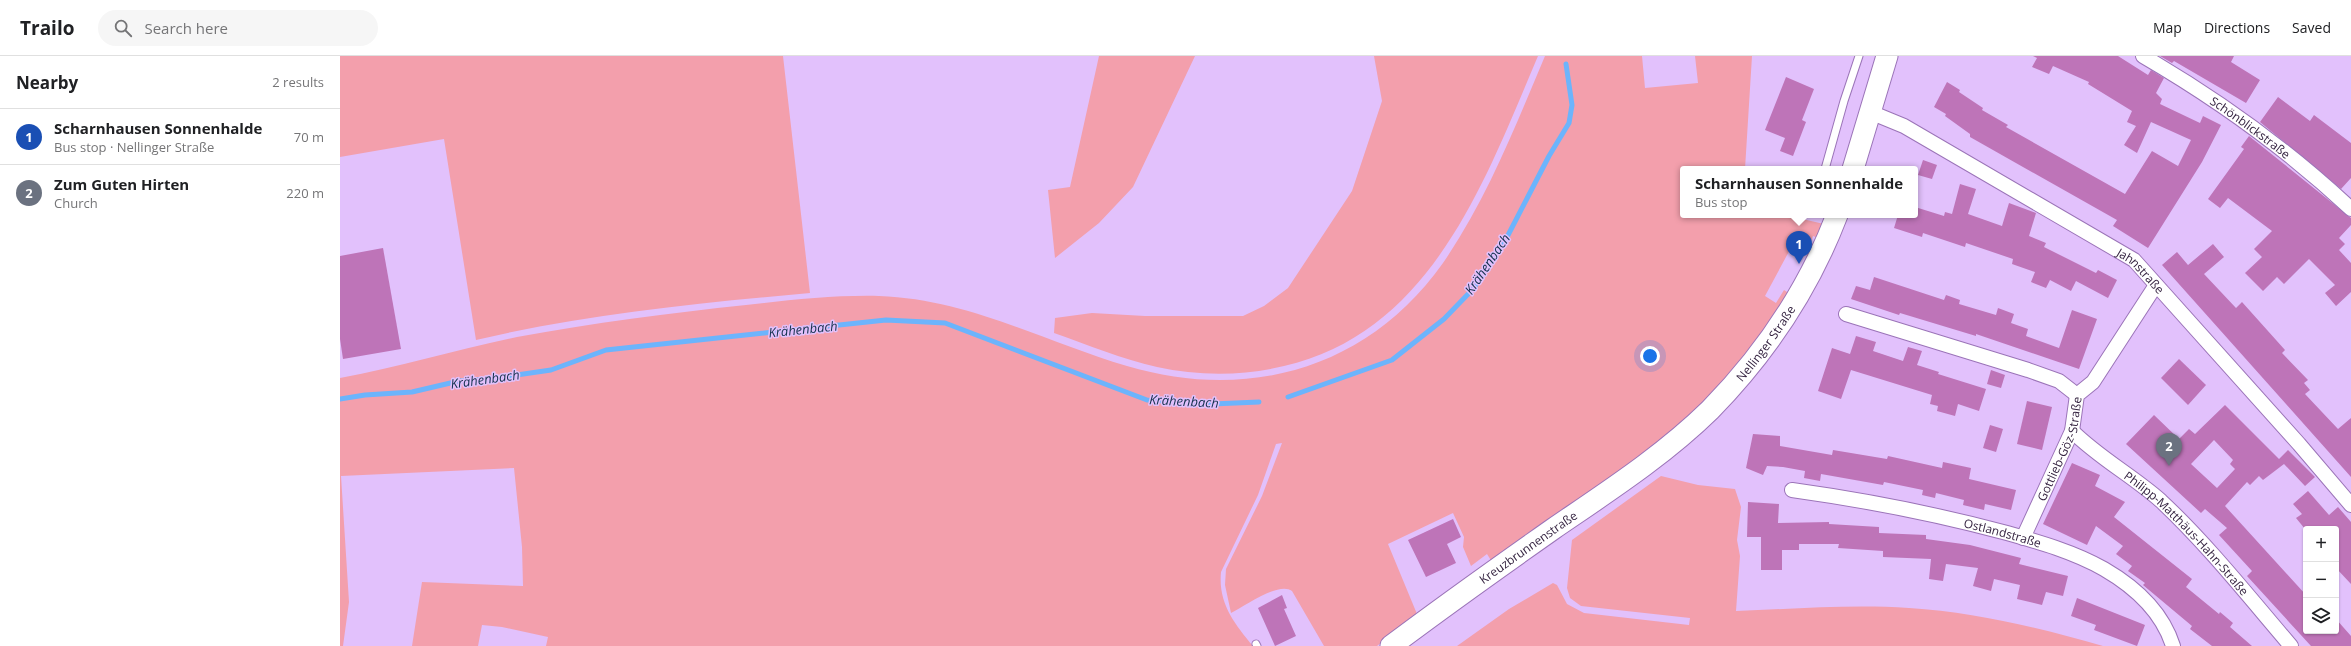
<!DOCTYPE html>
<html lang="en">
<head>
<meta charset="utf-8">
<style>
  :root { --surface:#fff; --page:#f6f6f6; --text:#202124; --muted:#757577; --line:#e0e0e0; --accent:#0b8043 }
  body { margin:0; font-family:"Open Sans",sans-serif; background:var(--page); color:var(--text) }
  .controls { position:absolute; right:12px; bottom:12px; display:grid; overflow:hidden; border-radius:4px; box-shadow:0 1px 3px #0004 }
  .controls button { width:36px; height:36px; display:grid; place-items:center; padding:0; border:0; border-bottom:1px solid var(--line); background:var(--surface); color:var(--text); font:20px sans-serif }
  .you { position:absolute; left:1310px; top:300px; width:14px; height:14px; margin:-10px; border:3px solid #fff; border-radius:50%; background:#1a73e8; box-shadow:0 0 0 6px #1a73e833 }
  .badge { display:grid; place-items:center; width:26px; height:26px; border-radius:50%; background:var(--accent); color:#fff; font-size:13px; font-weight:700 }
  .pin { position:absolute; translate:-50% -33px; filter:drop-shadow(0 1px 2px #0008) }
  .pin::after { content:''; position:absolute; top:21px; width:14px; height:12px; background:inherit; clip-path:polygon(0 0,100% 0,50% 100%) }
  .popup { position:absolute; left:1340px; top:110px; width:238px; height:52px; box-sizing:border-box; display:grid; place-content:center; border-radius:4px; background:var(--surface); filter:drop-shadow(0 1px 3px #0005); font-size:13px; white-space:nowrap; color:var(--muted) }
  .popup b { font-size:15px; color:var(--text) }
  .popup::after { content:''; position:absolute; left:50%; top:100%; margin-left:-8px; border:8px solid transparent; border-top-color:var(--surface) }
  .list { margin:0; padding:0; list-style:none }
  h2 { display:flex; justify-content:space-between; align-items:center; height:52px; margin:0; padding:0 16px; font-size:17px }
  h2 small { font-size:13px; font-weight:400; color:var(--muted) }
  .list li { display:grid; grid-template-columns:26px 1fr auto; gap:12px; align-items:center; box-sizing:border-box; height:56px; padding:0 16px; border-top:1px solid var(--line) }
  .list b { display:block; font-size:15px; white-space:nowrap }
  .list p { margin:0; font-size:13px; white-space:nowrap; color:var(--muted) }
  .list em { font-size:13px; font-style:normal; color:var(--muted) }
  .icon { flex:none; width:22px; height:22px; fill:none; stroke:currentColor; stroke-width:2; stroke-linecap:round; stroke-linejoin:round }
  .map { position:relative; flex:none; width:2011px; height:590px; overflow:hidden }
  header { display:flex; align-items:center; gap:24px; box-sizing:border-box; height:56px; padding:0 20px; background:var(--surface); border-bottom:1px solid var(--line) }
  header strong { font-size:19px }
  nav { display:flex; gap:22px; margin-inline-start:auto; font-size:14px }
  .search { width:280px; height:36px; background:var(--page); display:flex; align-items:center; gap:10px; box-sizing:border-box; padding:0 14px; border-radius:22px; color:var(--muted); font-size:15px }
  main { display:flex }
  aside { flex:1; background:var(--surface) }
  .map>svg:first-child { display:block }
  .green { fill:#f39fac }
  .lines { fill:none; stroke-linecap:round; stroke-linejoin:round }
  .stream { stroke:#6cb4fc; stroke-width:5 }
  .building { fill:#be74b8; fill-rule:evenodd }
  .lane-casing { stroke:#9b74b8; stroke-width:9 }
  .street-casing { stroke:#9b74b8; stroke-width:16 }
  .secondary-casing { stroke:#9b74b8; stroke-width:23 }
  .lane { stroke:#fff; stroke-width:7 }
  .street { stroke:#fff; stroke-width:14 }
  .secondary { stroke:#fff; stroke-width:21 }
  .labels { text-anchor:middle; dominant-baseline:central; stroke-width:3; stroke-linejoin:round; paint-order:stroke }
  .street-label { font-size:12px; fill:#352441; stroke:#e2c1fc }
  .water-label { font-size:13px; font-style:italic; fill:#13314e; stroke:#e2c1fc }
</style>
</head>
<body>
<header>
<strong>Trailo</strong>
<div class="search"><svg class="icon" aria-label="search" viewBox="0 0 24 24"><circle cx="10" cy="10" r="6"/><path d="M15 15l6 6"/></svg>Search here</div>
<nav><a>Map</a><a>Directions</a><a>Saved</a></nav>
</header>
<main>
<aside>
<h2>Nearby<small>2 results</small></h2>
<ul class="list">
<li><span class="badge" style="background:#1a4fb4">1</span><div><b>Scharnhausen Sonnenhalde</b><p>Bus stop · Nellinger Straße</p></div><em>70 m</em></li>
<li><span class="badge" style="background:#6b7280">2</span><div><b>Zum Guten Hirten</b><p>Church</p></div><em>220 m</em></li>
</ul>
</aside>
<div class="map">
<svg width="2011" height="590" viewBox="0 0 2011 590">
  <rect width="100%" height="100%" fill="#e2c1fc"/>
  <g class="green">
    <path d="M0,0h443l27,237c-112,10 -225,21 -334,47l-32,-201 -104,18z"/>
    <polygon points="759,0 855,0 793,131 759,167 715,202 708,134 730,131"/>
    <path d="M1034,0h164c-53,124 -106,276 -254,310 -41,10 -85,10 -127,1 -35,-8 -69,-22 -103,-34l1,-15 37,-5 53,3h98l21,-10 24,-18 64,-97 30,-90z"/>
    <path d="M1205,0h97l3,32 53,-5 -3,-27h57l-7,113h-62v46h102l39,9 -6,14 -5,-2 -5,14 -15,-6 -28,52 11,7 8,-13 6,4c-22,34 -47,69 -75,99 -65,66 -147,116 -223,169l-5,-8 -16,12 -8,-19 1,-10 -11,-24 -65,31 29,70 -40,32h-53l-32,-55c-13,-10 -47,15 -61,22l-6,-28 1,-16 36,-73 20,-53 -6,1 -18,51 -37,77c-3,31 13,51 32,74h-707l2,-9 -46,-10 -20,-2 -4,21h-66l10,-64 101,4 -1,-39 -8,-79 -173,8 8,126 -6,44h-3v-268c60,-11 118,-29 177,-41 76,-14 153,-24 229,-32 44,-5 89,-10 133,-9 89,3 164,45 248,70 121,36 241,3 316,-103 44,-64 72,-136 102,-207z"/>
    <path d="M1321,420l37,9 37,4 6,18 -4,33 3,16 -4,55c58,-2 116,-7 173,-3 66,4 131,20 194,38h-646l52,-37 44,-26 4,2 10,19 17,9 105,12 1,-7 -109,-12 -11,-8 -3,-10 5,-48z"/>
  </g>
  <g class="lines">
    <g class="stream">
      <polyline points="948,341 1052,304 1104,263 1133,233 1165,185 1209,100 1229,67 1232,49 1226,8"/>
      <polyline points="0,343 25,339 72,336 119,325 150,323 211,314 266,294 546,264 605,267 807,344 872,348 919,346"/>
    </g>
  </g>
  <g class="building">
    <polygon points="1693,0 1778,0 1808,19 1811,14 1824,22 1816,37 1822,43 1820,48 1860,67 1863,60 1881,69 1862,106 1808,192 1773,170 1777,164 1630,81 1630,78 1605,60 1606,58 1594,51 1607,26 1620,34 1619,36 1643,52 1642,54 1668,69 1666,71 1785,138 1812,95 1838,110 1851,84 1811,66 1797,97 1784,89 1796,70 1787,66 1792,55 1748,28 1749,26 1713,10 1709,18 1692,11 1697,2"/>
    <polygon points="1820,0 1894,0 1891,6 1920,24 1906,47 1834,5 1832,7"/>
    <polygon points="1446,21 1474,33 1462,64 1466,66 1453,100 1440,95 1445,82 1425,74"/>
    <polygon points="1938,41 1970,65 1974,59 2011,87 2011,122 2001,133 1920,66"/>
    <polygon points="1909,80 2011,162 2011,169 1999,182 2005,188 1999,194 2011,207 2011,236 1996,250 1985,237 1995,229 1969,203 1944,228 1937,221 1923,235 1905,217 1922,201 1914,193 1932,175 1888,142 1880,152 1868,143 1904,93 1901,91"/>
    <polygon points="1583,104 1597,109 1592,123 1578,119"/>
    <polygon points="1620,128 1636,133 1628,158 1662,170 1669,147 1696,157 1689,180 1706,187 1704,191 1756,217 1758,214 1777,224 1768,242 1736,225 1731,235 1710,224 1706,232 1691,226 1695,216 1672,208 1673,203 1626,187 1625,191 1583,177 1582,181 1554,172 1558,159 1575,159 1575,151 1604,160 1605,156 1612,158"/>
    <polygon points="1873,188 1884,201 1864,218 1896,252 1902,246 1945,294 1942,297 1968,324 1964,327 1970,334 1965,338 1998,373 2011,362 2011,421 1822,209 1837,196 1848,209"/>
    <polygon points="43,192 61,293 3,303 0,283 0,200"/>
    <polygon points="1534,221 1604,244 1606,239 1620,244 1619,248 1656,259 1658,252 1674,258 1671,267 1688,273 1686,280 1719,292 1732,254 1757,263 1739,313 1636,278 1636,280 1560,257 1559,259 1511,243 1516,230 1530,234"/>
    <polygon points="1516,280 1536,286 1533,295 1563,305 1568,291 1582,295 1577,309 1599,316 1598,318 1646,333 1639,355 1618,348 1615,360 1597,355 1598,350 1590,348 1592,339 1511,314 1501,343 1478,335 1492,292 1510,298"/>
    <polygon points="1839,303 1866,329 1848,349 1821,322"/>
    <polygon points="1651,314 1665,319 1661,332 1647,328"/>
    <polygon points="1687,345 1712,351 1702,394 1677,388"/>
    <path d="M1885,349l54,54 9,-9 27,27 -10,9 -21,-22 -21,16 -4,-4 -9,9 -3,-3 -22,24 81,89v36h30v-12l15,17v10h-40l-64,-70 5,-5 -33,-36 8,-7 -22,-19 -4,4 -75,-69 28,-29 25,24 10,-10 6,5zM1874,384l19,20 -3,4 5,5 -18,19 -26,-24z"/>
    <polygon points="1650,369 1663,373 1656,396 1643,392"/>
    <polygon points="1413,378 1440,380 1440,390 1492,399 1493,394 1547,403 1548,400 1602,412 1603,406 1631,412 1629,423 1676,434 1671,454 1645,448 1644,454 1623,449 1624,444 1596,437 1595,442 1582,439 1583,434 1544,426 1543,429 1481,418 1480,425 1464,422 1465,415 1443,411 1427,410 1423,419 1406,412"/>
    <polygon points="1732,407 1760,419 1755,430 1785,446 1774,461 1852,523 1846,531 1879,558 1880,556 1893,567 1890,571 1912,590 1872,590 1850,573 1852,570 1803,529 1805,527 1788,515 1792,510 1776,498 1783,490 1756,470 1747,489 1703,468"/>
    <polygon points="1968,435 1989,459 1998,451 2011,466 2011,528 1996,512 1996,473 1965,473 1956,462 1962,458 1953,448"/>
    <polygon points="1408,446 1439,448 1438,467 1489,466 1489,468 1539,471 1539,477 1586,479 1586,483 1630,489 1681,502 1679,508 1728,520 1723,540 1706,536 1702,549 1677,543 1680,529 1654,523 1651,535 1633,530 1638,512 1606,508 1603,525 1589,523 1591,503 1543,501 1543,495 1498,492 1499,488 1459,488 1459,494 1442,494 1442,514 1421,514 1421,481 1407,481"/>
    <polygon points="1113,463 1121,481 1107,488 1116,507 1086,521 1068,484"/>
    <polygon points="942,539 947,552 944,553 956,580 935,590 918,552"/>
    <polygon points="1737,542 1805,569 1797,590 1754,574 1756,569 1731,560"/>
  </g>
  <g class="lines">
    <g class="lane-casing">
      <g id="lane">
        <polyline points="1485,113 1504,45 1519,0"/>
        <polyline points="916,588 917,590"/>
      </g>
    </g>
    <g class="street-casing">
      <g id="street">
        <path id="s1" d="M1803,0c74,43 145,94 208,153"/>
        <path id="s2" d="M1530,56l34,14 230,134 165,184 52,61"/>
        <polyline points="1506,258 1688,314 1719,325 1737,339"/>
        <path id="s3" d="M1732,375c27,27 61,45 89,70 47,44 88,96 130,145"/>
        <path id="s4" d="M1452,434c72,10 144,24 215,43 32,9 67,19 97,36 31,18 58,42 69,77"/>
        <path id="s5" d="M1683,482l49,-107 5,-36 16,-13 63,-97"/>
      </g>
    </g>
    <g class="secondary-casing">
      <g id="secondary">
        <polyline points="1513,113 1547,0"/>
        <path id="s6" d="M1051,590c53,-40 108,-79 162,-117 54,-37 110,-73 157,-119 55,-56 99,-122 127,-195"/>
      </g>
    </g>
    <use href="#lane" class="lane"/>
    <use href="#street" class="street"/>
    <use href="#secondary" class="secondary"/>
  </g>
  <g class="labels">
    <g class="street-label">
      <text stroke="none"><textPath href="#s1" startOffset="129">Schönblickstraße</textPath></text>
      <text stroke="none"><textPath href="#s2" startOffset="315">Jahnstraße</textPath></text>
      <text stroke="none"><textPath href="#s6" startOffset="484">Nellinger Straße</textPath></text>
      <text stroke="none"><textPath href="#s5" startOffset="97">Gottlieb-Göz-Straße</textPath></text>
      <text stroke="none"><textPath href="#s4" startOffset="215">Ostlandstraße</textPath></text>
      <text stroke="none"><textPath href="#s3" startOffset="154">Philipp-Matthäus-Hahn-Straße</textPath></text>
      <text stroke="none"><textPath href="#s6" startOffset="169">Kreuzbrunnenstraße</textPath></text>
    </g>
    <g class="water-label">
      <text transform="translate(1147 208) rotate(-56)">Krähenbach</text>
      <text transform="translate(463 273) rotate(-6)">Krähenbach</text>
      <text transform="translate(145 323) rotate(-8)">Krähenbach</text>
      <text transform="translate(844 345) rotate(3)">Krähenbach</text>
    </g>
  </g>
</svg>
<div class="controls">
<button>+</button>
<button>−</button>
<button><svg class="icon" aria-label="layers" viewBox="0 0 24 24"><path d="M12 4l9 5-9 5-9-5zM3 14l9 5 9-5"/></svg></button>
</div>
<div class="you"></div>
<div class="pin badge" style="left:1459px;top:208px;background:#1a4fb4">1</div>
<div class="popup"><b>Scharnhausen Sonnenhalde</b>Bus stop</div>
<div class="pin badge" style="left:1829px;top:410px;background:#6b7280">2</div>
</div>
</main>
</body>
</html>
